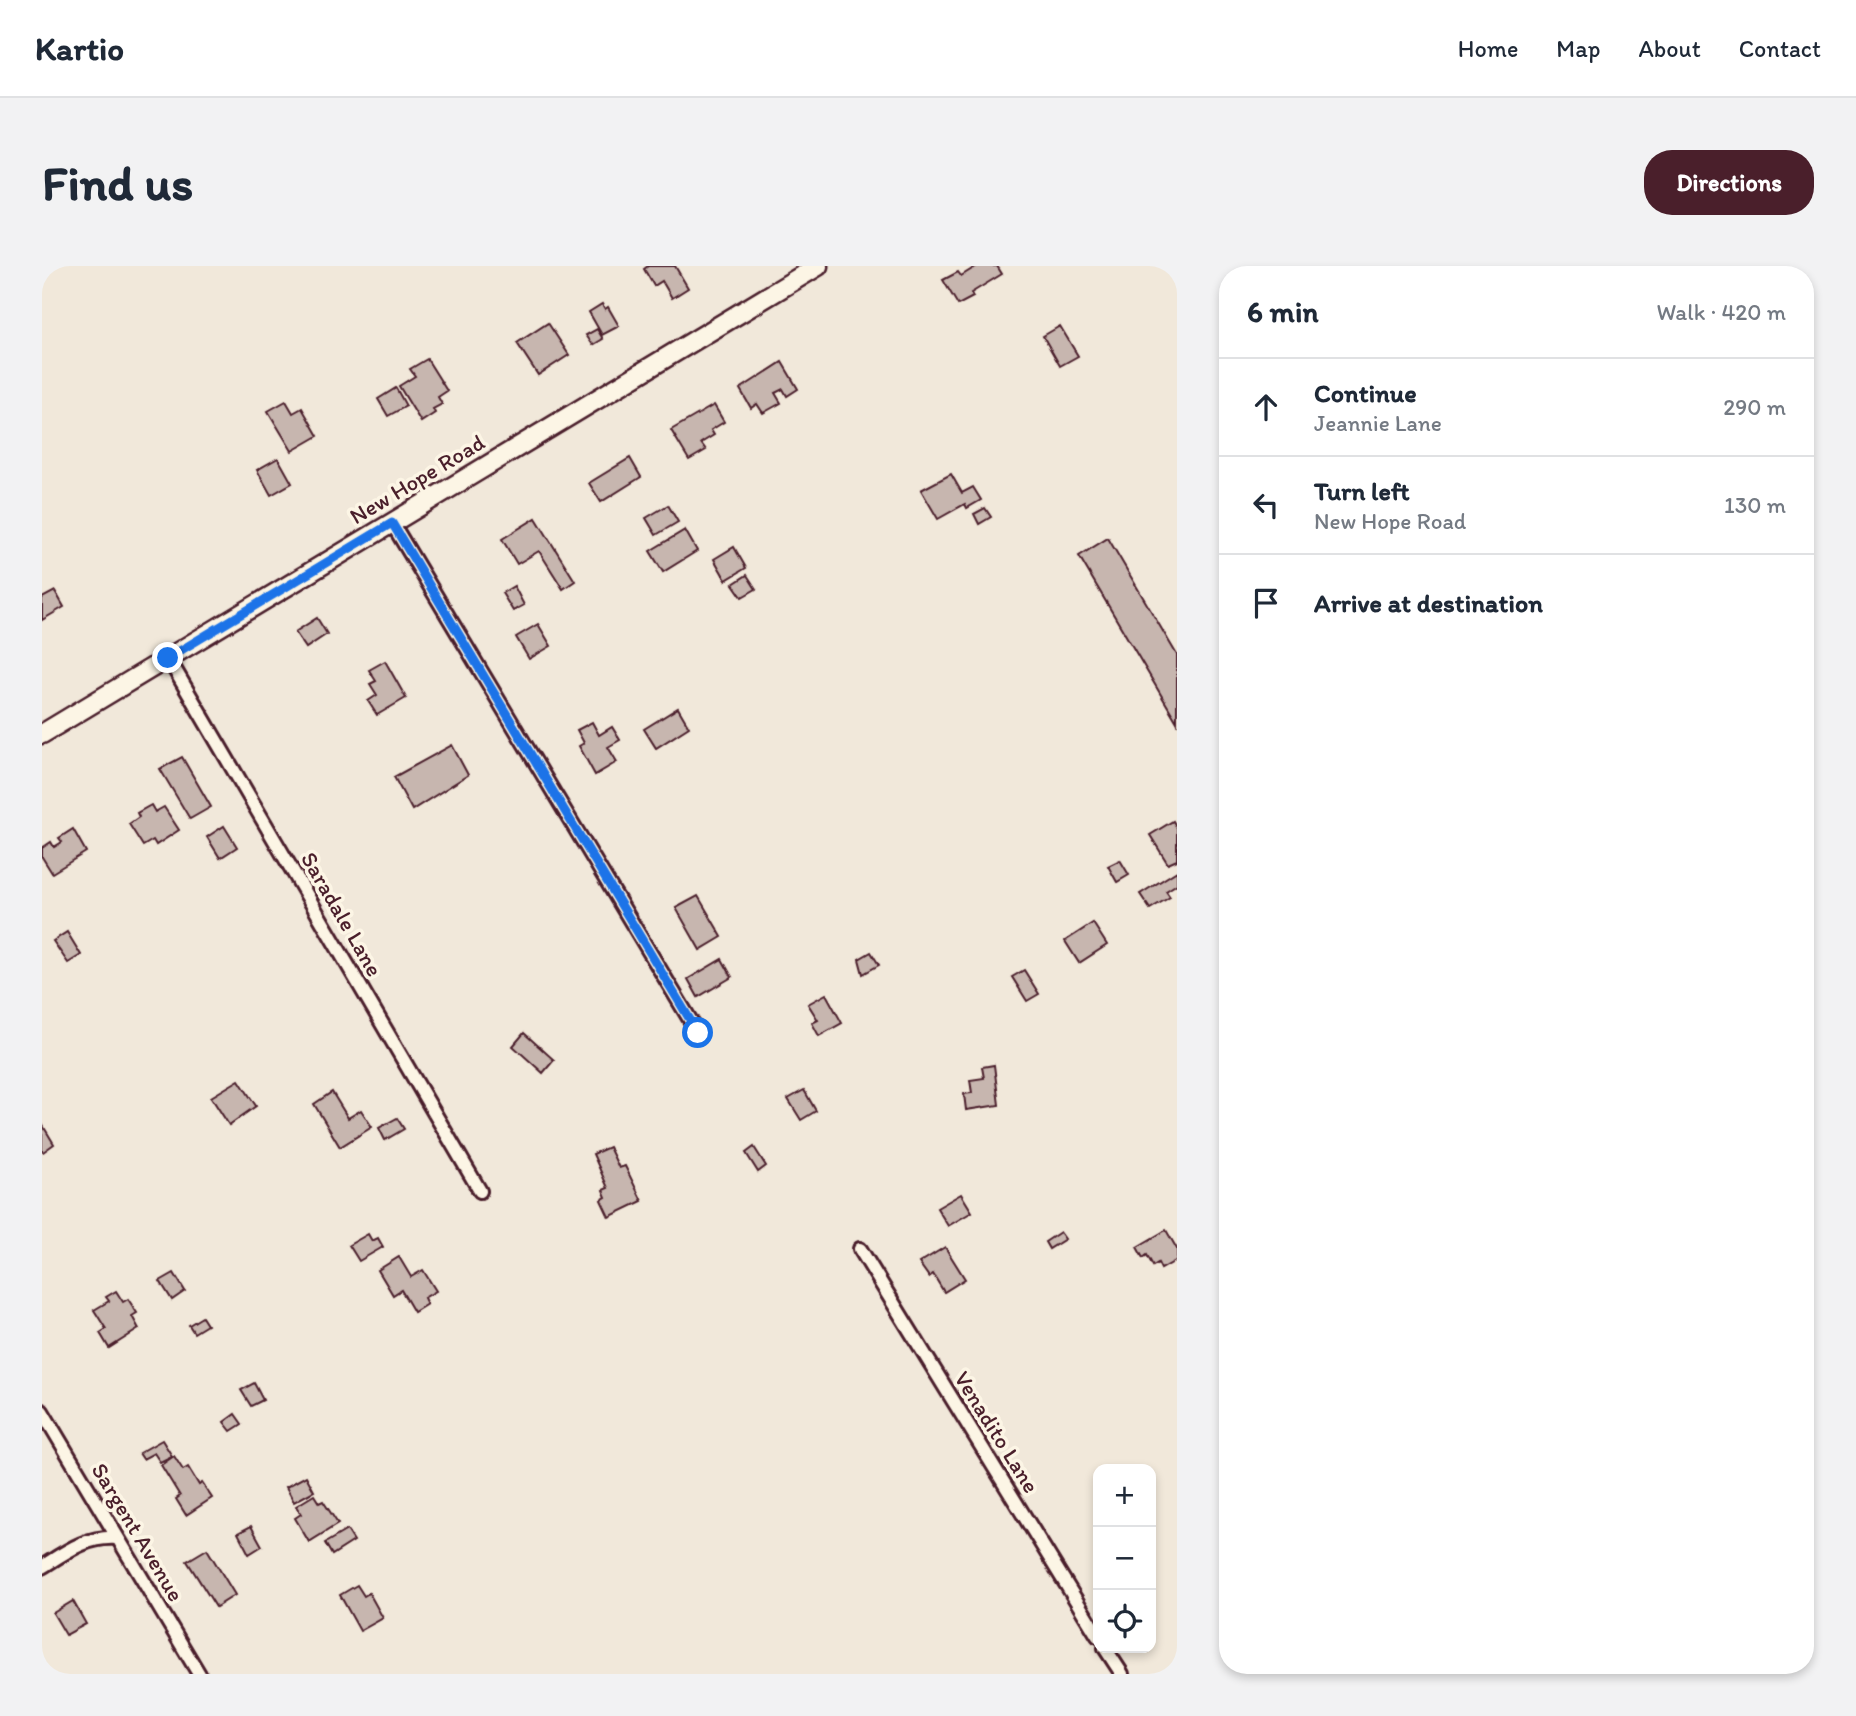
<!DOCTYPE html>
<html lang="en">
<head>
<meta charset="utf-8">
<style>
  :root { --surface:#fff; --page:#f2f2f3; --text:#1f2937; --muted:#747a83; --line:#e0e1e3; --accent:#4a1f2b }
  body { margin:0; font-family:Itim,sans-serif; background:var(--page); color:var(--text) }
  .controls { position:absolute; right:21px; bottom:21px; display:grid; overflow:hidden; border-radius:14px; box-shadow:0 4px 10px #0003 }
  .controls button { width:63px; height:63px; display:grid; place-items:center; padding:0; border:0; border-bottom:2px solid var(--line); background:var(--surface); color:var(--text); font:35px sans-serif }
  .stop { position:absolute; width:21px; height:21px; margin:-16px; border:5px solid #1a73e8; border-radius:50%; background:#fff }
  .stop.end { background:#1a73e8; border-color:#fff; box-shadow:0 2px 7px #0008 }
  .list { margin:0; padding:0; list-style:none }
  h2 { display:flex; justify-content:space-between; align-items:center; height:91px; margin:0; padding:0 28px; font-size:30px }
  h2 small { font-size:23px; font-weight:400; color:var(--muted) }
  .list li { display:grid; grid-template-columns:46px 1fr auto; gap:21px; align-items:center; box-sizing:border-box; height:98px; padding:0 28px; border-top:2px solid var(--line) }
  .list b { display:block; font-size:26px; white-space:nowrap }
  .list p { margin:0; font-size:23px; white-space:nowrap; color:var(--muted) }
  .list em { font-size:23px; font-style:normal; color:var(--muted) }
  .icon { flex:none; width:38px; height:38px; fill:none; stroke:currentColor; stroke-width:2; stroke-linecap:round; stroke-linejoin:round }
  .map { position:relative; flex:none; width:1135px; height:1408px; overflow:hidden; border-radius:28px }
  header { display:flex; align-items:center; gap:42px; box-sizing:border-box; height:98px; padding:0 35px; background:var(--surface); border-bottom:2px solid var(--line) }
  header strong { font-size:33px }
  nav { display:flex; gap:38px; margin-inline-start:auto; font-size:24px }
  .intro { display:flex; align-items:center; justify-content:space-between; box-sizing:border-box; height:168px; padding:0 42px }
  h1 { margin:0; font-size:49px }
  .button { padding:18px 32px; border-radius:28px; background:var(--accent); color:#fff; font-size:24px; font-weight:700 }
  main { display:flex; gap:42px; padding:0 42px }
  aside { flex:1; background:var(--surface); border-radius:28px; box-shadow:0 4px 10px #0003 }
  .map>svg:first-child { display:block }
  .building { fill:#c7b6af; stroke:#4a1f2b; stroke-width:2 }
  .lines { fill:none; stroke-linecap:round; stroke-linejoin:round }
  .minor-casing { stroke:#4a1f2b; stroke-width:18 }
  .secondary-casing { stroke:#4a1f2b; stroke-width:23 }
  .minor { stroke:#fcf5e5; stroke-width:12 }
  .secondary { stroke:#fcf5e5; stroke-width:18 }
  .route { stroke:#1a73e8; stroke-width:9 }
  .labels { text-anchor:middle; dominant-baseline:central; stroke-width:7; stroke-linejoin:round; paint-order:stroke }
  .street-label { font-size:23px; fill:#4a1f2b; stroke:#fcf5e5 }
</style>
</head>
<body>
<header>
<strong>Kartio</strong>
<nav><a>Home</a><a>Map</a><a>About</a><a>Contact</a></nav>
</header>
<div class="intro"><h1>Find us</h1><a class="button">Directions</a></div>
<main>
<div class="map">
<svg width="1135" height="1408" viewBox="0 0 1135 1408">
  <rect width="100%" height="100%" fill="#f1e8da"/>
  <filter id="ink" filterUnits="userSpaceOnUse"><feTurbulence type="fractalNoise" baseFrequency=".0143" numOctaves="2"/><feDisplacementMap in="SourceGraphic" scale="14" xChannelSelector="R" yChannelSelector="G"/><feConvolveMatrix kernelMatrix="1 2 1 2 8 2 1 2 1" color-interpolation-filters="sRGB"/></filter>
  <g filter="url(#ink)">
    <g class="building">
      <polygon points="606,0 633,0 646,22 630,32 620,15 612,20 602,3"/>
      <polygon points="935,0 955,0 960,8 929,27 931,31 916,39 901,14 916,6 919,10"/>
      <polygon points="560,38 563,43 566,41 577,60 560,69 547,46"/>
      <polygon points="506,57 527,89 496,109 475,77"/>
      <polygon points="1018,60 1036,90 1018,100 1001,70"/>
      <polygon points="555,63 561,73 551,79 544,69"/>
      <polygon points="385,93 405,125 396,131 400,138 391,143 393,147 379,156 357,120 373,110 368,103"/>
      <polygon points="740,96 756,123 745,130 741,123 733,127 739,137 721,147 715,138 709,142 698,123"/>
      <polygon points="354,122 364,140 346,150 336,133"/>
      <polygon points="244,135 251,147 260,142 276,170 250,185 226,145"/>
      <polygon points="672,139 682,156 669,164 672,169 659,177 664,184 647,194 629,164"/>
      <polygon points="236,192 250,217 229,229 215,204"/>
      <polygon points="588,192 599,211 559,236 547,217"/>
      <polygon points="909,208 920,227 931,221 939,234 925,242 923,238 896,253 879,224"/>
      <polygon points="626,239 636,256 614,269 604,252"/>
      <polygon points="943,242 949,251 937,258 932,248"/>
      <polygon points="494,252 533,315 521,323 497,285 475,298 460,273"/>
      <polygon points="643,264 655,285 621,306 608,285"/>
      <polygon points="1066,272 1135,389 1135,456 1037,290"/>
      <polygon points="692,281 704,302 684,314 672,293"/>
      <polygon points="705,309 714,323 700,331 691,318"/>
      <polygon points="472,320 482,339 471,345 460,327"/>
      <polygon points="13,325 22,341 0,354 0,332"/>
      <polygon points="275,352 285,368 264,382 253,366"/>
      <polygon points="496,358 509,380 487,393 474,371"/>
      <polygon points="343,395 364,432 335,449 326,435 335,429 328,418 334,415 327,404"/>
      <polygon points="636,442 647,461 614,482 602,463"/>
      <polygon points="550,456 557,469 570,461 578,474 566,481 575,496 553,509 537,480 542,477 535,464"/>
      <polygon points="410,479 426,509 370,544 352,511"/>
      <polygon points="140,491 169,541 148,553 118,503"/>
      <polygon points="109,539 113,546 122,541 137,564 114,579 111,574 101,580 87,558 97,551 95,547"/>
      <polygon points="1131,555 1135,562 1135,594 1126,598 1108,569"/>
      <polygon points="182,560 195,581 178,592 165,571"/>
      <polygon points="31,563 44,586 10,607 0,591 0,582 9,576 12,581 20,576 17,572"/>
      <polygon points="1078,594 1087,609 1075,616 1066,600"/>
      <polygon points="1135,605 1135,618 1124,625 1128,631 1108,643 1098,628"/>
      <polygon points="656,630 680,671 658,684 634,642"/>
      <polygon points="1051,657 1065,679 1037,697 1023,675"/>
      <polygon points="25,666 39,689 26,697 11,675"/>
      <polygon points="829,686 837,699 821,708 817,693"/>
      <polygon points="680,693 690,711 656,731 646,713"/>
      <polygon points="982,704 997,728 985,735 970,711"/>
      <polygon points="784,728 800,757 777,770 770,757 776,754 766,738"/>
      <polygon points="482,767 512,794 501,807 471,780"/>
      <polygon points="952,799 957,839 924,844 922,828 930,827 928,814 942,812 940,801"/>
      <polygon points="197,814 214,840 187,859 169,831"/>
      <polygon points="762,824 774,845 759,854 746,833"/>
      <polygon points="290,826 306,852 319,844 330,861 298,881 272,838"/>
      <polygon points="355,852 362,863 343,874 337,862"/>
      <polygon points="0,858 12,878 1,886 0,885"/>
      <polygon points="567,881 577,902 583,900 600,935 567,951 559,934 564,931 561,924 566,922 551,888"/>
      <polygon points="712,881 724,900 716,906 704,887"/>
      <polygon points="919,928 930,946 906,960 895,942"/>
      <polygon points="1124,964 1135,983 1135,994 1119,1003 1116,997 1111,1000 1105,989 1101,992 1095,981"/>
      <polygon points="1018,966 1023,973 1007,983 1003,976"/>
      <polygon points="326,968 330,975 336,972 341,981 317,995 307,979"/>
      <polygon points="903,981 923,1013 902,1026 891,1008 887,1011 877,997"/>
      <polygon points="357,991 369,1011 381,1004 394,1025 382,1032 385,1038 372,1046 359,1024 351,1029 336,1004"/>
      <polygon points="132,1007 143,1025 130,1034 118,1015"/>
      <polygon points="74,1025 81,1036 86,1033 95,1047 90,1050 97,1063 67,1082 58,1067 64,1063 52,1044 67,1035 64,1031"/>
      <polygon points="160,1051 165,1059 152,1067 147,1059"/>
      <polygon points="212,1117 221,1134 209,1140 199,1124"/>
      <polygon points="193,1148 200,1158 189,1165 182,1156"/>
      <polygon points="120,1174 130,1190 118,1196 112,1187 101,1193 97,1187"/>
      <polygon points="132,1190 141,1204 146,1201 157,1219 160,1217 170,1232 144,1249 134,1233 138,1230 119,1199"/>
      <polygon points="264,1210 272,1225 252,1236 244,1221"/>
      <polygon points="272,1229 277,1237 281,1235 296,1258 267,1276 253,1252 259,1248 254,1240"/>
      <polygon points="209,1260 220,1280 207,1288 196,1267"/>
      <polygon points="305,1264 312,1275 290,1289 283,1277"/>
      <polygon points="165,1283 193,1329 174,1341 145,1295"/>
      <polygon points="315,1319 322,1330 327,1327 341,1352 318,1365 298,1329"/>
      <polygon points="31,1335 44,1358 24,1369 11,1347"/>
    </g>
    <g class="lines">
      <g class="minor-casing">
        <g id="minor">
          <polyline points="350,257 656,767"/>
          <polyline points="126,392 438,925"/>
          <polyline points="818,983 1056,1370"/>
          <polyline points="0,1145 157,1408"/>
          <path d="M0,1301c25,-16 45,-31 75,-29"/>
          <polyline points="1063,1382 1080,1408"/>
        </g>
      </g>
      <g class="secondary-casing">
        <polyline id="secondary" points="0,468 776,0"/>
      </g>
      <use href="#minor" class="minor"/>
      <use href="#secondary" class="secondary"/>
    </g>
  </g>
  <g class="lines" filter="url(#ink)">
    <polyline class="route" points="126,392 350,257 656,767"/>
  </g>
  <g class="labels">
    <g class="street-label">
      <text transform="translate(375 213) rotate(-31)">New Hope Road</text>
      <text transform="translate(300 648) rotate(60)">Saradale Lane</text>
      <text transform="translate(955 1166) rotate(58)">Venadito Lane</text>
      <text transform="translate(96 1266) rotate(59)">Sargent Avenue</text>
    </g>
  </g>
</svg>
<div class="controls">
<button>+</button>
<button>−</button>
<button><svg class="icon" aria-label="locate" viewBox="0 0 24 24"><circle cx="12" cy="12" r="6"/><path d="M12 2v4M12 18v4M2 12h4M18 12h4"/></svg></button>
</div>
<div class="stop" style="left:656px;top:767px"></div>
<div class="stop end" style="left:126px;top:392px"></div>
</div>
<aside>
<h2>6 min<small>Walk · 420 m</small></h2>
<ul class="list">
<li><svg class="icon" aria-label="ahead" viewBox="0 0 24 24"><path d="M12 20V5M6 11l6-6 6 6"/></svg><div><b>Continue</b><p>Jeannie Lane</p></div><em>290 m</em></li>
<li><svg class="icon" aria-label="left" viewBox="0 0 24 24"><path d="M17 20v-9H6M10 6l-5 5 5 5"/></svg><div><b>Turn left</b><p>New Hope Road</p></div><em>130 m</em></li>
<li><svg class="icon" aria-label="arrive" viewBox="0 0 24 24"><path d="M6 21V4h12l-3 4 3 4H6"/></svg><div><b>Arrive at destination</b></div></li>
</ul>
</aside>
</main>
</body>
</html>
